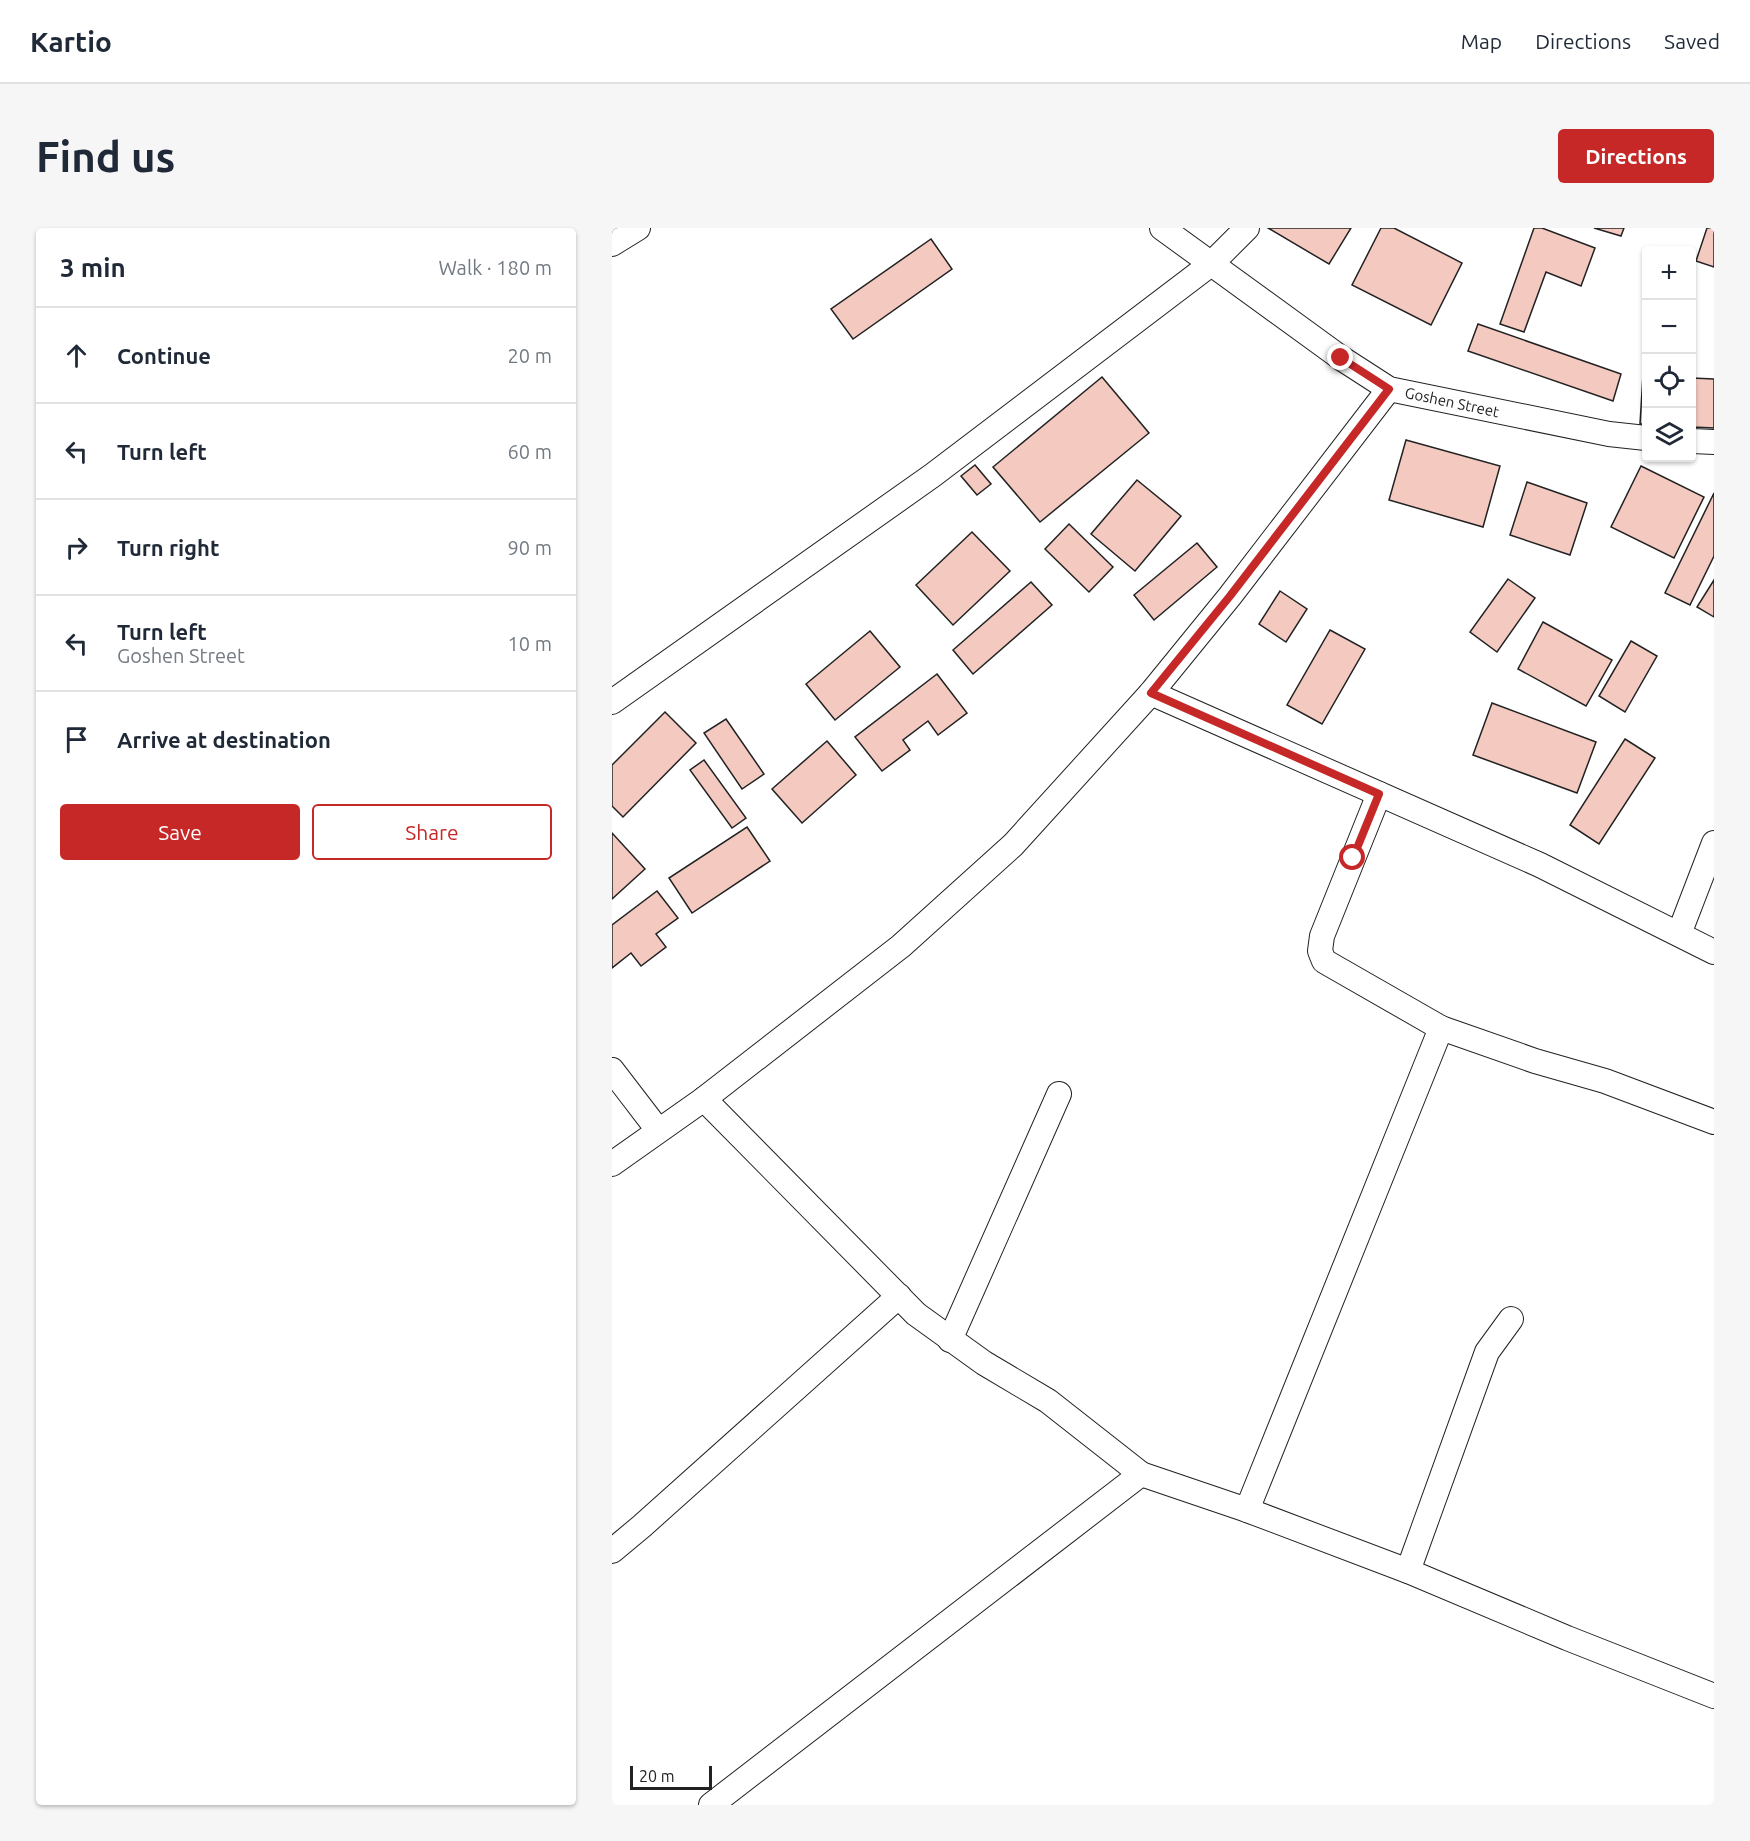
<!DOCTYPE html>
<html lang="en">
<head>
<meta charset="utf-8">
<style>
  :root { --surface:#fff; --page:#f6f6f7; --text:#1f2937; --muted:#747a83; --line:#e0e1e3; --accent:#c62828 }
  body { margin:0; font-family:Ubuntu,sans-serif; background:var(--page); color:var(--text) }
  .controls { position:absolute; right:18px; top:18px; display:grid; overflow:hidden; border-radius:6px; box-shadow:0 2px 4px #0004 }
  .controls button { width:54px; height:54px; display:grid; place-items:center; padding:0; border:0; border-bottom:2px solid var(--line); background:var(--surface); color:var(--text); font:30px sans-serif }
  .scale { position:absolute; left:18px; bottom:15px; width:82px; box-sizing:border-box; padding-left:6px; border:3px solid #222; border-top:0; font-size:16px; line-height:21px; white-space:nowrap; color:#222; -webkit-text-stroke:4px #fff; paint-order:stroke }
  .stop { position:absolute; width:18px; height:18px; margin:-14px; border:4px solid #c62828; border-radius:50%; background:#fff }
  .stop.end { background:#c62828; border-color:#fff; box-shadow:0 2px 6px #0008 }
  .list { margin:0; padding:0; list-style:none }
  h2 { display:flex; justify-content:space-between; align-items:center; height:78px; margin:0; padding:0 24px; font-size:26px }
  h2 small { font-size:20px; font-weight:400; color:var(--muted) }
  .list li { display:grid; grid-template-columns:39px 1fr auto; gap:18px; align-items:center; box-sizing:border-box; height:96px; padding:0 24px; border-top:2px solid var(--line) }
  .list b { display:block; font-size:22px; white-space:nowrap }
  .list p { margin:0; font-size:20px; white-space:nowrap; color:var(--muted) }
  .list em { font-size:20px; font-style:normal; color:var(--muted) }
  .actions { display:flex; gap:12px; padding:18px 24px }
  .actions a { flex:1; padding:14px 0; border:2px solid var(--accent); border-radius:6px; text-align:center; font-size:21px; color:var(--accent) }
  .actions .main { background:var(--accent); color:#fff }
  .icon { flex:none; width:33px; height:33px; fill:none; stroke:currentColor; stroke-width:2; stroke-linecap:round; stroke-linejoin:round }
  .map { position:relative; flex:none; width:1102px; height:1577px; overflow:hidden; border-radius:6px }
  header { display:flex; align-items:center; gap:36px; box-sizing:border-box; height:84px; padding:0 30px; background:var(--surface); border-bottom:2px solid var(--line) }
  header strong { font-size:28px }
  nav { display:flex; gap:33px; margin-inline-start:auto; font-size:21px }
  .intro { display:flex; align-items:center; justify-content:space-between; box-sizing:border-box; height:144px; padding:0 36px }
  h1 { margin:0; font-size:42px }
  .button { padding:15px 27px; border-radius:6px; background:var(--accent); color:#fff; font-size:21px; font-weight:700 }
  main { display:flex; gap:36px; padding:0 36px }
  aside { flex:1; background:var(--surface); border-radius:6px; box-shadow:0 2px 4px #0004 }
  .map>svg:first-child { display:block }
  .building { fill:#f3c9c0; stroke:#222; stroke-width:1.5 }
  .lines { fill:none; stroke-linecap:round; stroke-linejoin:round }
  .street-casing { stroke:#222; stroke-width:26 }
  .street { stroke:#fff; stroke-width:24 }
  .route { stroke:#c62828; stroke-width:8 }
  .labels { text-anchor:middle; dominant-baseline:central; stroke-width:4.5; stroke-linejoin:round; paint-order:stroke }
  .street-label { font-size:15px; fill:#222; stroke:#fff }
</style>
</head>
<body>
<header>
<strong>Kartio</strong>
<nav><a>Map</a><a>Directions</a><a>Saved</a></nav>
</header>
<div class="intro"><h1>Find us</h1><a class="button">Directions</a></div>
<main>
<aside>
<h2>3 min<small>Walk · 180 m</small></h2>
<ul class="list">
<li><svg class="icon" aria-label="ahead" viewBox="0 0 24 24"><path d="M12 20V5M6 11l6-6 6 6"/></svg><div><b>Continue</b></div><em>20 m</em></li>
<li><svg class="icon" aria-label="left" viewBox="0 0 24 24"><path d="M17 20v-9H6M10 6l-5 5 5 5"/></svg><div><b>Turn left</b></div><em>60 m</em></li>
<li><svg class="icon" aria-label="right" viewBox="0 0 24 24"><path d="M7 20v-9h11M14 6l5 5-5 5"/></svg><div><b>Turn right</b></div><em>90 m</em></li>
<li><svg class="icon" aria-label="left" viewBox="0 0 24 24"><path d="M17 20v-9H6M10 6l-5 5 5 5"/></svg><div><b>Turn left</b><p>Goshen Street</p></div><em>10 m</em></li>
<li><svg class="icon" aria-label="arrive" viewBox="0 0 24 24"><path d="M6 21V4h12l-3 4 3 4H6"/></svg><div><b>Arrive at destination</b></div></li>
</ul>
<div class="actions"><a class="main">Save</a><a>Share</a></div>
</aside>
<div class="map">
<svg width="1102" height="1577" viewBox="0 0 1102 1577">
  <rect width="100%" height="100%" fill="#fff"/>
  <g class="building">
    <polygon points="656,0 739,0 717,36"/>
    <polygon points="769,0 782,0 850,35 819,97 740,57"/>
    <polygon points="922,0 930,0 983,20 969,58 934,44 912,104 888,96"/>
    <polygon points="982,0 1012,0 1009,8"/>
    <polygon points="1095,0 1102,0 1102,39 1084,33"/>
    <polygon points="319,11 340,41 241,111 219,81"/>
    <polygon points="866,96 1009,146 1001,173 856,123"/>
    <polygon points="1031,147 1034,147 1034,196 1028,196"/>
    <polygon points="490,149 537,205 428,294 381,239"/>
    <polygon points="1080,150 1102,151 1102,200 1080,199"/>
    <polygon points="794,212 888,238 871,299 777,272"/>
    <polygon points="363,237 379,256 365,267 349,248"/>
    <polygon points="1029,238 1092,269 1062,330 999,299"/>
    <polygon points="525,252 569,288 523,343 479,306"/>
    <polygon points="915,254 975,275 958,327 898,307"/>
    <polygon points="1102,265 1102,328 1078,377 1053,365"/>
    <polygon points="457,296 501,339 477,364 433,321"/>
    <polygon points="360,304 398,343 341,397 304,357"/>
    <polygon points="585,315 605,339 542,392 522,367"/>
    <polygon points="896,351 923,370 885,424 858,404"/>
    <polygon points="1102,352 1102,389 1085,379"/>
    <polygon points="419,354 440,377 361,446 341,422"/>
    <polygon points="668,363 695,381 674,414 647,396"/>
    <polygon points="931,394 1000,432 974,478 906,441"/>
    <polygon points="718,402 753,421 710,496 675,477"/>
    <polygon points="258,403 288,439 223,492 194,456"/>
    <polygon points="1019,413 1045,428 1013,484 987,468"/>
    <polygon points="325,446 355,485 326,507 316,493 291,512 298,522 270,543 243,509"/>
    <polygon points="880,475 984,514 965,565 861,527"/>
    <polygon points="53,484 84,515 11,589 0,578 0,537"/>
    <polygon points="114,491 152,546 130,561 92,505"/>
    <polygon points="1013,511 1043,530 987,616 958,597"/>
    <polygon points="215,513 244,547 190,595 160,561"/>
    <polygon points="92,532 134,590 120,600 78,542"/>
    <polygon points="135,599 158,633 80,685 57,650"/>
    <polygon points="0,605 33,641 0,671"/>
    <polygon points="45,663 66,690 44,706 54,719 29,738 19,725 0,740 0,697"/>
  </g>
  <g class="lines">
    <g class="street-casing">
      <g id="street">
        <polyline points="550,0 729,130 777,161 997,206 1034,210"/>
        <polyline points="0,16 26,0"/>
        <polyline points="1080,213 1102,214"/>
        <polyline points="539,465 928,637 1102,724"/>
        <polyline points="0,474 321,247 599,36 635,0"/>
        <polyline points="767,566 710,708 708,723 712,733 829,800 923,833 993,853 1102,894"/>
        <polyline points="1067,706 1102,615"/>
        <polyline points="0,842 46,902"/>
        <polyline points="92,871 304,1086 372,1135 436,1173 529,1246 99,1577"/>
        <polyline points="0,936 92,871 289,718 401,617 539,465 618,368 777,161"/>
        <polyline points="338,1112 447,866"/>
        <polyline points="529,1246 635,1282 796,1343 955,1410 1102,1468"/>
        <polyline points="635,1282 829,800"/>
        <polyline points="0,1323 30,1298 287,1068"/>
        <polyline points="796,1343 875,1124 899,1091"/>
      </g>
    </g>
    <use href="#street" class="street"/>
  </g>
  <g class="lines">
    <polyline class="route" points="729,130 777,161 618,368 539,465 767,566 741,630"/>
  </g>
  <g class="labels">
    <g class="street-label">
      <text transform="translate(840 174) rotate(12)">Goshen Street</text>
    </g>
  </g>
</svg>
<div class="controls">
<button>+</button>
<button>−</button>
<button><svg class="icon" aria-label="locate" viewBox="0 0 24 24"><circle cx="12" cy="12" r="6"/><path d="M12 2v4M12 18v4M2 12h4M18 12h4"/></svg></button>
<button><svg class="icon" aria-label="layers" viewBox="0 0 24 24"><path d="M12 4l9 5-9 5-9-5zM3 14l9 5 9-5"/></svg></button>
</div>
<div class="scale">20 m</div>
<div class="stop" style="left:741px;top:630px"></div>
<div class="stop end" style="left:729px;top:130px"></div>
</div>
</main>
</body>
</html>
